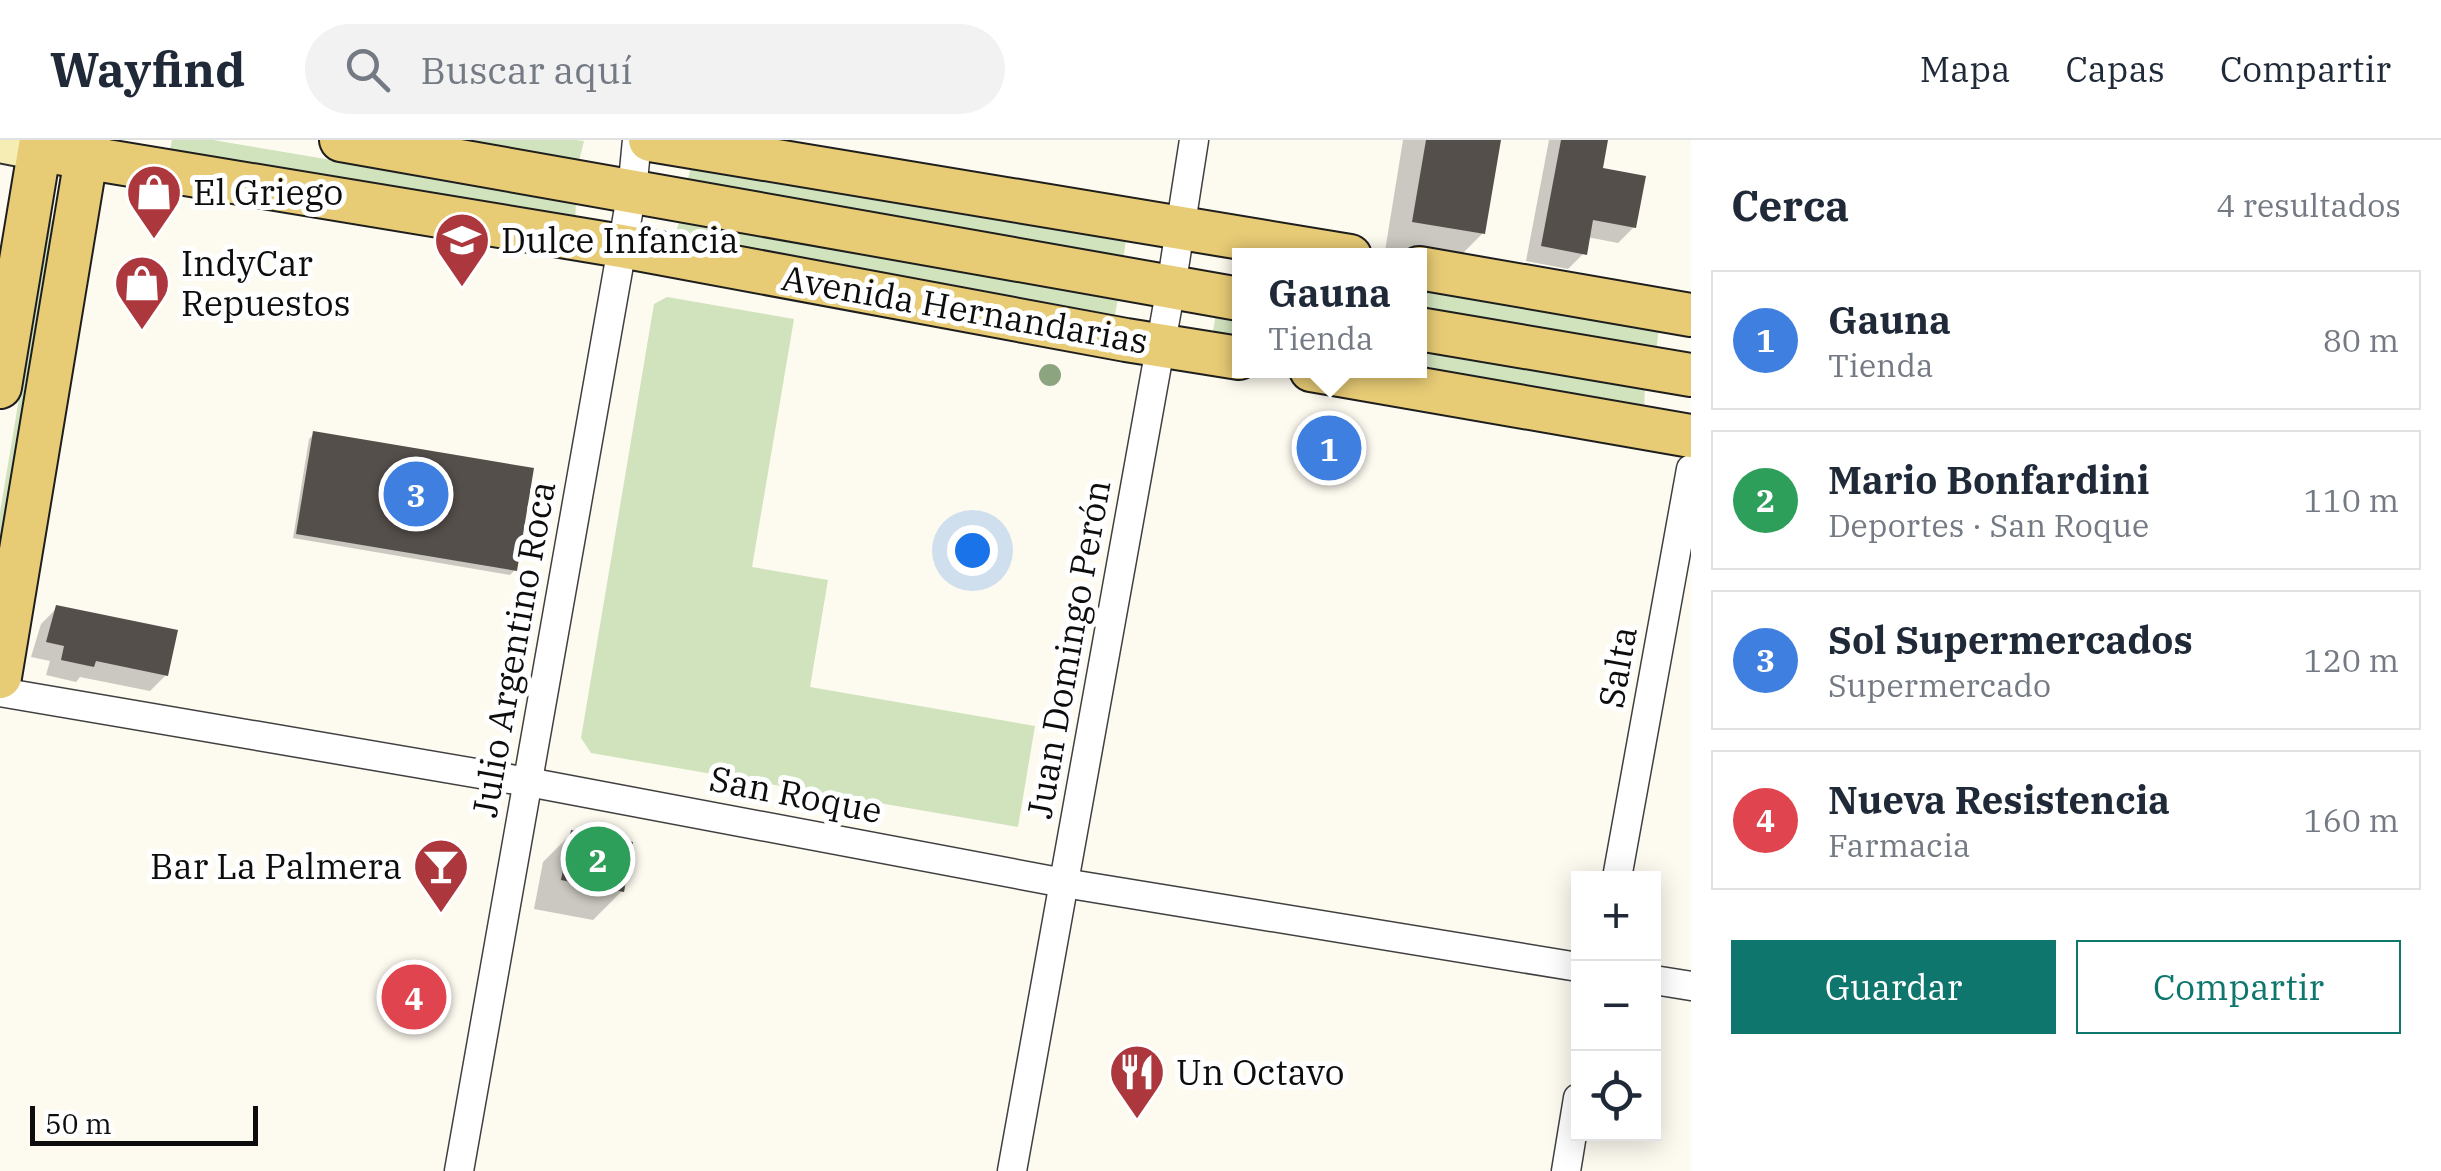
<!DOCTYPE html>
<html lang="es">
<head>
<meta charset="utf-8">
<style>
  :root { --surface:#fff; --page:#f2f2f3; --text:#1f2937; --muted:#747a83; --line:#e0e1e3; --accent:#0f766e }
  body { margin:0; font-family:"IBM Plex Serif",serif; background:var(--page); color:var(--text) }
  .controls { position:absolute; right:30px; bottom:30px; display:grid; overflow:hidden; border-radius:0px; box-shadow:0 5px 25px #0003 }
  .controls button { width:90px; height:90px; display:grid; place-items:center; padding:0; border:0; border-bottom:2px solid var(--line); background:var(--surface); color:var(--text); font:50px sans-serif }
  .scale { position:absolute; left:30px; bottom:25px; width:228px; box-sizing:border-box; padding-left:10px; border:5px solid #0d0d0d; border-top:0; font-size:28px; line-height:35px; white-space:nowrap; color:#0d0d0d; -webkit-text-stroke:8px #fff; paint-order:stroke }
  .you { position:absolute; left:972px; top:410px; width:35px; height:35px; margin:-25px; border:8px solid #fff; border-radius:50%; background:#1a73e8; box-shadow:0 0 0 15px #1a73e833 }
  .badge { display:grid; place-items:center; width:65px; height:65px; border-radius:50%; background:var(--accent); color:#fff; font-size:32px; font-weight:700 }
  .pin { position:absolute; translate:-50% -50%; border:5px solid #fff; box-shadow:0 2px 10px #0006 }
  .popup { position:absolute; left:1232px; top:108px; width:195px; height:130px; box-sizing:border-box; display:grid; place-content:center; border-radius:0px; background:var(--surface); filter:drop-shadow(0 2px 8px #0005); font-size:32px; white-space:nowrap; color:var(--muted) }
  .popup b { font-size:38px; color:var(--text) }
  .popup::after { content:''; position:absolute; left:50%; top:100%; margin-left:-20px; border:20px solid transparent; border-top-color:var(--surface) }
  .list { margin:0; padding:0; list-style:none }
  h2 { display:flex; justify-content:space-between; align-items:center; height:130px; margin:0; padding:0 40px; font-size:42px }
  h2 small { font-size:32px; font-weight:400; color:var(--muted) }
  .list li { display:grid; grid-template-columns:65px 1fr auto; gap:30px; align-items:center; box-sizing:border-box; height:140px; margin:0 20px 20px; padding:0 20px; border:2px solid var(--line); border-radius:0px }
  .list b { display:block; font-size:38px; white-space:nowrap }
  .list p { margin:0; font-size:32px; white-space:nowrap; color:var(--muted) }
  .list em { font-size:32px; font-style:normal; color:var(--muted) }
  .actions { display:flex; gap:20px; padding:30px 40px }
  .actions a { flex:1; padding:22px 0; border:2px solid var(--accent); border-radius:0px; text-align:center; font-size:35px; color:var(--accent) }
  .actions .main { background:var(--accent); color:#fff }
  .icon { flex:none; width:55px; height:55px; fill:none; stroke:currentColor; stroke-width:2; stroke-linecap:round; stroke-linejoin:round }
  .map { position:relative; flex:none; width:1691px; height:1031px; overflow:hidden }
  header { display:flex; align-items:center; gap:60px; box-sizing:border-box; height:140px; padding:0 50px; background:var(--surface); border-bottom:2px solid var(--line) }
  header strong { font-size:48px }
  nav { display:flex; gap:55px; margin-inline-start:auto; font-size:35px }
  .search { width:700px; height:90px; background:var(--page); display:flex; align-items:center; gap:25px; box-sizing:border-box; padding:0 35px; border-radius:55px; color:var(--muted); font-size:38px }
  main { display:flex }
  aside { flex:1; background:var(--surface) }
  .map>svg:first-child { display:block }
  .green { fill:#d1e3bd }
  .shadow { fill:#0003 }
  .building { fill:#554f4b }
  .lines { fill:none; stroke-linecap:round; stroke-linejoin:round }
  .street-casing { stroke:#404040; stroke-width:31 }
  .secondary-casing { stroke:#2f2f2f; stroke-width:44 }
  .primary-casing { stroke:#1e1e1e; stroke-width:46 }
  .street { stroke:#fff; stroke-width:28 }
  .secondary { stroke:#f5edb3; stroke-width:40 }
  .primary { stroke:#e7cb75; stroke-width:42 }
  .tree { fill:#8da481 }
  .labels { text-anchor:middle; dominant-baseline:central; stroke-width:10; stroke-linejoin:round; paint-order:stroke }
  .poi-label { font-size:35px; fill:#0d0d0d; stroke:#fff; text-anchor:start }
  .street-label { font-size:35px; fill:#0d0d0d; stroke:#fff }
</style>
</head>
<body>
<header>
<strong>Wayfind</strong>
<div class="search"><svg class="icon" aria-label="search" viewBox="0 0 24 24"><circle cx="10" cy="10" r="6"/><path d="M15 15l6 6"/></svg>Buscar aquí</div>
<nav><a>Mapa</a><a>Capas</a><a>Compartir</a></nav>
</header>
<main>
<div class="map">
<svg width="1691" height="1031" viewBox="0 0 1691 1031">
  <rect width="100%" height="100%" fill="#fdfaf0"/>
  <g class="green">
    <polygon points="172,0 213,0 576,61 575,87 168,20"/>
    <polygon points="423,0 576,0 584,1 577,29"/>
    <polygon points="692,22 1127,93 1123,121 686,48"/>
    <polygon points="681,77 1119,154 1113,184 672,103"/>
    <polygon points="49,80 61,81 0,439 0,372"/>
    <polygon points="1419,146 1659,186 1656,214 1419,174"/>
    <polygon points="667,157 794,179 752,427 828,440 810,547 1035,586 1018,687 591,613 581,598 654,164"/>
    <polygon points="1216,172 1239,176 1239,204 1212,199"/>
    <polygon points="1419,207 1645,245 1644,271 1419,230"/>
  </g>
  <g class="shadow">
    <polygon points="1403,0 1498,0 1483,93 1454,122 1385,111"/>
    <polygon points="1549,0 1605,0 1600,30 1634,87 1618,103 1587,97 1584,113 1568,129 1526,121"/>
    <polygon points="314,294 515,430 510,435 293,398 309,299"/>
    <polygon points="57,468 166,535 150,551 80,537 76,542 46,535 50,521 31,517 41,484"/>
    <polygon points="572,693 622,751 593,780 534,769 543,722"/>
  </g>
  <g class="building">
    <polygon points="1426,0 1501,0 1485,94 1412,82"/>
    <polygon points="1561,0 1608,0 1603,28 1646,36 1636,88 1593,80 1587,115 1541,106"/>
    <polygon points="313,291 534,328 517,431 296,394"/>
    <polygon points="56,465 178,490 168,536 96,521 94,527 61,520 64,506 46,502"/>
    <polygon points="571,690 633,702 624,752 561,740"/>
  </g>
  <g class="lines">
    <g class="street-casing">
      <g id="street">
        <polyline points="0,552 528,642 1064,743 1578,827"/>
        <polyline points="1617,738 1691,329"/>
        <polyline points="1654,840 1691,846"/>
        <polyline points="459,1031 632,51 637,0"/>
        <polyline points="1012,1031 1171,147 1194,0"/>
        <polyline points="1566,1031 1578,958"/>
      </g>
    </g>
    <g class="secondary-casing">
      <polyline id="secondary" points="0,2 40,10"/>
    </g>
    <g class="primary-casing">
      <g id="primary">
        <polyline points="341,0 1239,159"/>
        <polyline points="650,0 1350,116"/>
        <polyline points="40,10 621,106 1126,200 1239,218"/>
        <polyline points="1419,128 1691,175"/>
        <polyline points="1419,189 1691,235"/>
        <polyline points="1311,230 1691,296"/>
        <polyline points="0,247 41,0"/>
        <polyline points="0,537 89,0"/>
      </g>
    </g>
    <use href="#street" class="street"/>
    <use href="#secondary" class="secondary"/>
    <use href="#primary" class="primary"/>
  </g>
  <circle class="tree" cx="1050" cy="235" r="11"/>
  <defs>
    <g id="shop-pin" transform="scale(2.875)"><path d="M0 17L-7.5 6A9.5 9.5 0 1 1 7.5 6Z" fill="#ac373d" stroke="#fff"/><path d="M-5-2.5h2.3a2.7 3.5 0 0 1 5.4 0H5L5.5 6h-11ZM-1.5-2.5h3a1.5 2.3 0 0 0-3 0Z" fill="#fff"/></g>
    <g id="school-pin" transform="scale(2.875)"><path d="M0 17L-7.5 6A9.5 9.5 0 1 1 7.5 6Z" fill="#ac373d" stroke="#fff"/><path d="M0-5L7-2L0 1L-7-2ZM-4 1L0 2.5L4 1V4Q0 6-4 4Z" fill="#fff"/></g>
    <g id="bar-pin" transform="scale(2.875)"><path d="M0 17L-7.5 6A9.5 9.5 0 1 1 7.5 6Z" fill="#ac373d" stroke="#fff"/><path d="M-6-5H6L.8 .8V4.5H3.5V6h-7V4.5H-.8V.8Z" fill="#fff"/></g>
    <g id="restaurant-pin" transform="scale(2.875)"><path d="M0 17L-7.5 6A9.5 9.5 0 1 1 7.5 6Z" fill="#ac373d" stroke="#fff"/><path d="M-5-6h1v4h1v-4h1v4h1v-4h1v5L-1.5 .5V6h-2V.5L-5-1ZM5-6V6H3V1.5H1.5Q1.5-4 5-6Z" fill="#fff"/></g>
  </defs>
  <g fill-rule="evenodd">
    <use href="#shop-pin" x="154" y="52"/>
    <use href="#school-pin" x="462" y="100"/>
    <use href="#shop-pin" x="142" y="143"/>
    <use href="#bar-pin" x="441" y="726"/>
    <use href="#restaurant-pin" x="1137" y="932"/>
  </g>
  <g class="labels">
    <g class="poi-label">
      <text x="193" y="52">El Griego</text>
      <text x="501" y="100">Dulce Infancia</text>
      <text x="181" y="123">IndyCar<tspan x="181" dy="40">Repuestos</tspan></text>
      <text x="402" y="726" text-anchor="end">Bar La Palmera</text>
      <text x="1176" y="932">Un Octavo</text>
    </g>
    <g class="street-label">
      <text transform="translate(965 169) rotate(10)">Avenida Hernandarias</text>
      <text transform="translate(513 509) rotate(-80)">Julio Argentino Roca</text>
      <text transform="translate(1068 509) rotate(-80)">Juan Domingo Perón</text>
      <text transform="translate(1617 527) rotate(-80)">Salta</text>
      <text transform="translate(796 654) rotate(11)">San Roque</text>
    </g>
  </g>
</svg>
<div class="controls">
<button>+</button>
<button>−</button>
<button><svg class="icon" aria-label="locate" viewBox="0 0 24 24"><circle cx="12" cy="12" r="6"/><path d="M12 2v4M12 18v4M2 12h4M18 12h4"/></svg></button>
</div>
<div class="scale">50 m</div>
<div class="you"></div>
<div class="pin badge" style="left:1329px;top:308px;background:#3f7fe0">1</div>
<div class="popup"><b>Gauna</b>Tienda</div>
<div class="pin badge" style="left:598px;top:719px;background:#2e9e5b">2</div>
<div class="pin badge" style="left:416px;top:354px;background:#3f7fe0">3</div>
<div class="pin badge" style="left:414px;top:857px;background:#e0444e">4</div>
</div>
<aside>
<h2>Cerca<small>4 resultados</small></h2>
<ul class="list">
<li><span class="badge" style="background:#3f7fe0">1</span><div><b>Gauna</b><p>Tienda</p></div><em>80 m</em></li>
<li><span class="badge" style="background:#2e9e5b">2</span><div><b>Mario Bonfardini</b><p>Deportes · San Roque</p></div><em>110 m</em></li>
<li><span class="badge" style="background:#3f7fe0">3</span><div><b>Sol Supermercados</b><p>Supermercado</p></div><em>120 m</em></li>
<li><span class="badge" style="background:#e0444e">4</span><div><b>Nueva Resistencia</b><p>Farmacia</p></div><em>160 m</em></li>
</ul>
<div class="actions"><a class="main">Guardar</a><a>Compartir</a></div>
</aside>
</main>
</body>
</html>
